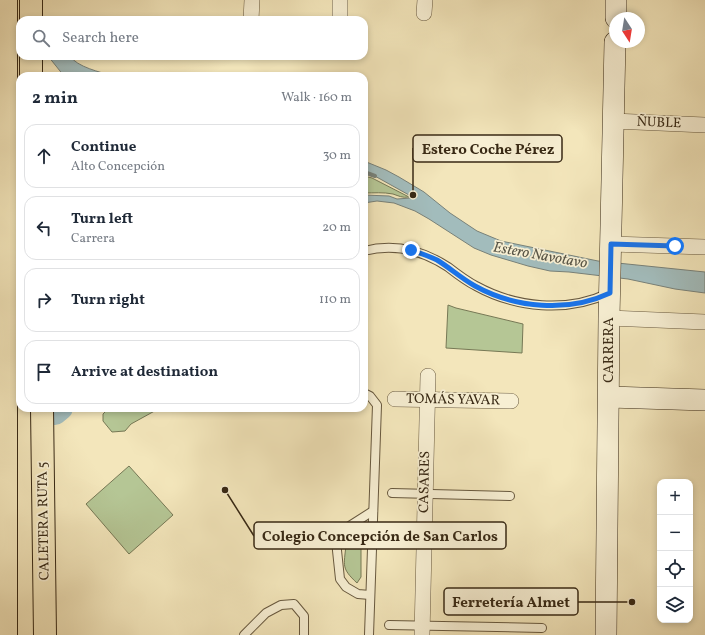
<!DOCTYPE html>
<html lang="en">
<head>
<meta charset="utf-8">
<style>
  :root { --surface:#fff; --page:#f2f2f3; --text:#1f2937; --muted:#747a83; --line:#e0e1e3 }
  body { margin:0; font-family:Vollkorn,serif; background:var(--page); color:var(--text) }
  .controls { position:absolute; right:12px; bottom:12px; display:grid; overflow:hidden; border-radius:8px; box-shadow:0 2px 6px #0003 }
  .controls button { width:36px; height:36px; display:grid; place-items:center; padding:0; border:0; border-bottom:1px solid var(--line); background:var(--surface); color:var(--text); font:20px sans-serif }
  .compass { position:absolute; left:609px; top:12px; width:36px; height:36px; border-radius:50%; background:var(--surface); box-shadow:0 2px 6px #0003; rotate:168deg }
  .stop { position:absolute; width:12px; height:12px; margin:-9px; border:3px solid #1a73e8; border-radius:50%; background:#fff }
  .stop.end { background:#1a73e8; border-color:#fff; box-shadow:0 1px 4px #0008 }
  .list { margin:0; padding:0; list-style:none }
  h2 { display:flex; justify-content:space-between; align-items:center; height:52px; margin:0; padding:0 16px; font-size:17px }
  h2 small { font-size:13px; font-weight:400; color:var(--muted) }
  .list li { display:grid; grid-template-columns:26px 1fr auto; gap:12px; align-items:center; box-sizing:border-box; height:64px; margin:0 8px 8px; padding:0 8px; border:1px solid var(--line); border-radius:12px }
  .list b { display:block; font-size:15px; white-space:nowrap }
  .list p { margin:0; font-size:13px; white-space:nowrap; color:var(--muted) }
  .list em { font-size:13px; font-style:normal; color:var(--muted) }
  .icon { flex:none; width:22px; height:22px; fill:none; stroke:currentColor; stroke-width:2; stroke-linecap:round; stroke-linejoin:round }
  .map { position:relative; flex:none; width:705px; height:635px; overflow:hidden }
  .search { position:absolute; background:var(--surface); box-shadow:0 2px 6px #0003; left:16px; top:16px; width:352px; height:44px; display:flex; align-items:center; gap:10px; box-sizing:border-box; padding:0 14px; border-radius:12px; color:var(--muted); font-size:15px }
  .panel { position:absolute; background:var(--surface); box-shadow:0 2px 6px #0003; left:16px; top:72px; width:352px; height:340px; border-radius:12px }
  .map>svg:first-child { display:block }
  .green { fill:#b5c695; stroke:#767855 }
  .water { fill:#a2bcbc; stroke:#788179 }
  .lines { fill:none; stroke-linecap:round; stroke-linejoin:round }
  .stream { stroke:#788179; stroke-width:4 }
  .river { stroke:#a2bcbc; stroke-width:24 }
  .lane-casing { stroke:#67583e; stroke-width:10 }
  .street-casing { stroke:#67583e; stroke-width:16 }
  .secondary-casing { stroke:#382915; stroke-width:22 }
  .primary-casing { stroke:#382915; stroke-width:24 }
  .highway-casing { stroke:#382915; stroke-width:24 }
  .lane { stroke:#f7efd3; stroke-width:8 }
  .street { stroke:#f7efd3; stroke-width:15 }
  .secondary { stroke:#f7efd3; stroke-width:21 }
  .primary { stroke:#f3e6bb; stroke-width:22 }
  .highway { stroke:#f3e6bb; stroke-width:22 }
  .route { stroke:#1a73e8; stroke-width:5 }
  .labels { text-anchor:middle; dominant-baseline:central; stroke-width:3.5; stroke-linejoin:round; paint-order:stroke }
  .street-label { font-size:14px; fill:#382915; stroke:#f7efd3 }
  .water-label { font-size:15px; font-style:italic; fill:#585547; stroke:#f7efd3 }
  .leader { fill:none; stroke:#382915; stroke-width:1.5 }
  .callout-dot { fill:#382915; stroke:#f7efd3; stroke-width:1.5 }
  .callout { fill:#f7efd3; stroke:#382915; stroke-width:1.5 }
  .callout-label { font-size:15px; text-anchor:middle; font-weight:bold; fill:#382915 }
</style>
</head>
<body>
<div class="map">
<svg width="705" height="635" viewBox="0 0 705 635">
  <rect width="100%" height="100%" fill="#f3e6bb"/>
  <filter id="stains"><feTurbulence type="fractalNoise" baseFrequency=".005" numOctaves="4"/><feColorMatrix values="0 0 0 0 .2 0 0 0 0 .09 0 0 0 0 .02 0 0 0 .5 -.17"/></filter>
  <radialGradient id="worn" r=".72"><stop offset=".6" stop-color="#630" stop-opacity="0"/><stop offset="1" stop-color="#630" stop-opacity=".3"/></radialGradient>
  <g class="green">
    <path d="M364,176l8,2 37,19c-7,1 -10,-1 -16,-3 -10,-2 -19,-1 -29,-1z"/>
    <polygon points="448,305 456,308 523,324 522,353 446,348"/>
    <polygon points="109,408 160,408 131,424 125,431 112,432 103,421 103,414"/>
    <polygon points="129,466 173,515 129,554 86,504"/>
    <path d="M358,535h3v42l-4,6c-16,-15 -13,-17 -11,-38z"/>
  </g>
  <g class="water">
    <path d="M48,56h22c7,11 30,16 43,20h-49z"/>
    <polygon points="364,161 386,170 399,177 424,192 450,213 477,231 501,241 598,261 705,272 705,293 675,289 628,279 569,272 550,271 528,266 491,255 474,248 429,219 415,211 394,203 377,201 364,203 364,195 389,196 397,199 411,198 409,195 373,175 364,172"/>
  </g>
  <g class="lines">
    <polyline class="stream" points="364,172 375,176"/>
    <polyline class="river" points="55,413 61,408"/>
    <g class="lane-casing">
      <g id="lane">
        <path d="M364,251c30,-8 58,-1 84,16 9,7 18,14 28,19 40,22 91,27 133,7"/>
        <polyline points="364,393 370,396 377,405 369,635"/>
        <polyline points="392,493 510,496"/>
        <polyline points="370,595 358,594 346,587 340,579 336,541 340,532 373,511"/>
        <polyline points="389,625 542,628"/>
        <polyline points="244,635 266,613 281,605 294,604 304,616 304,635"/>
      </g>
    </g>
    <g class="street-casing">
      <g id="street">
        <polyline points="424,13 425,0"/>
        <polyline points="251,20 252,0"/>
        <polyline points="340,20 340,0"/>
        <polyline points="613,121 705,125"/>
        <polyline points="611,244 705,247"/>
        <polyline points="609,318 705,322"/>
        <polyline points="395,399 511,401"/>
        <polyline points="422,635 428,376"/>
      </g>
    </g>
    <g class="secondary-casing">
      <g id="secondary">
        <polyline points="616,18 616,0"/>
        <polyline points="609,397 705,400"/>
        <polyline points="606,635 609,318 615,42"/>
      </g>
    </g>
    <g class="primary-casing">
      <g id="primary">
        <polyline points="31,0 31,20"/>
        <polyline points="31,56 31,76"/>
        <polyline points="42,408 45,635"/>
      </g>
    </g>
    <g class="highway-casing">
      <polyline id="highway" points="6,0 6,635"/>
    </g>
    <use href="#lane" class="lane"/>
    <use href="#street" class="street"/>
    <use href="#secondary" class="secondary"/>
    <use href="#primary" class="primary"/>
    <use href="#highway" class="highway"/>
  </g>
  <g class="lines">
    <path class="route" d="M411,250c9,3 18,6 26,10 13,8 24,18 38,26 40,22 93,27 135,7l1,-49 64,2"/>
  </g>
  <g class="labels">
    <g class="street-label">
      <text transform="translate(659 123) rotate(2)">ÑUBLE</text>
      <text transform="translate(609 350) rotate(-90)">CARRERA</text>
      <text transform="translate(453 400) rotate(1)">TOMÁS YAVAR</text>
      <text transform="translate(425 482) rotate(-89)">CASARES</text>
      <text transform="translate(44 521) rotate(-91)">CALETERA RUTA 5</text>
    </g>
    <g class="water-label">
      <text transform="translate(540 256) rotate(10)">Estero Navotavo</text>
    </g>
  </g>
  <path class="leader" d="M413 195L413 148M225 490L254 536M632 602L578 602"/>
  <g class="callout-dot">
    <circle cx="413" cy="195" r="4"/>
    <circle cx="225" cy="490" r="4"/>
    <circle cx="632" cy="602" r="4"/>
  </g>
  <g class="callout">
    <rect x="413" y="135" width="149" height="27" rx="4"/>
    <rect x="254" y="522" width="252" height="27" rx="4"/>
    <rect x="444" y="588" width="134" height="27" rx="4"/>
  </g>
  <g class="callout-label">
    <text x="488" y="154">Estero Coche Pérez</text>
    <text x="380" y="541">Colegio Concepción de San Carlos</text>
    <text x="511" y="607">Ferretería Almet</text>
  </g>
  <rect width="100%" height="100%" filter="url(#stains)"/>
  <rect width="100%" height="100%" fill="url(#worn)"/>
</svg>
<div class="controls">
<button>+</button>
<button>−</button>
<button><svg class="icon" aria-label="locate" viewBox="0 0 24 24"><circle cx="12" cy="12" r="6"/><path d="M12 2v4M12 18v4M2 12h4M18 12h4"/></svg></button>
<button><svg class="icon" aria-label="layers" viewBox="0 0 24 24"><path d="M12 4l9 5-9 5-9-5zM3 14l9 5 9-5"/></svg></button>
</div>
<svg class="compass" viewBox="-18 -18 36 36"><path d="M0-13l5 13h-10z" fill="#e53935"/><path d="M0 13l5-13h-10z" fill="#747a83"/></svg>
<div class="stop" style="left:675px;top:246px"></div>
<div class="stop end" style="left:411px;top:250px"></div>
<div class="search"><svg class="icon" aria-label="search" viewBox="0 0 24 24"><circle cx="10" cy="10" r="6"/><path d="M15 15l6 6"/></svg>Search here</div>
<section class="panel">
<h2>2 min<small>Walk · 160 m</small></h2>
<ul class="list">
<li><svg class="icon" aria-label="ahead" viewBox="0 0 24 24"><path d="M12 20V5M6 11l6-6 6 6"/></svg><div><b>Continue</b><p>Alto Concepción</p></div><em>30 m</em></li>
<li><svg class="icon" aria-label="left" viewBox="0 0 24 24"><path d="M17 20v-9H6M10 6l-5 5 5 5"/></svg><div><b>Turn left</b><p>Carrera</p></div><em>20 m</em></li>
<li><svg class="icon" aria-label="right" viewBox="0 0 24 24"><path d="M7 20v-9h11M14 6l5 5-5 5"/></svg><div><b>Turn right</b></div><em>110 m</em></li>
<li><svg class="icon" aria-label="arrive" viewBox="0 0 24 24"><path d="M6 21V4h12l-3 4 3 4H6"/></svg><div><b>Arrive at destination</b></div></li>
</ul>
</section>
</div>
</body>
</html>
